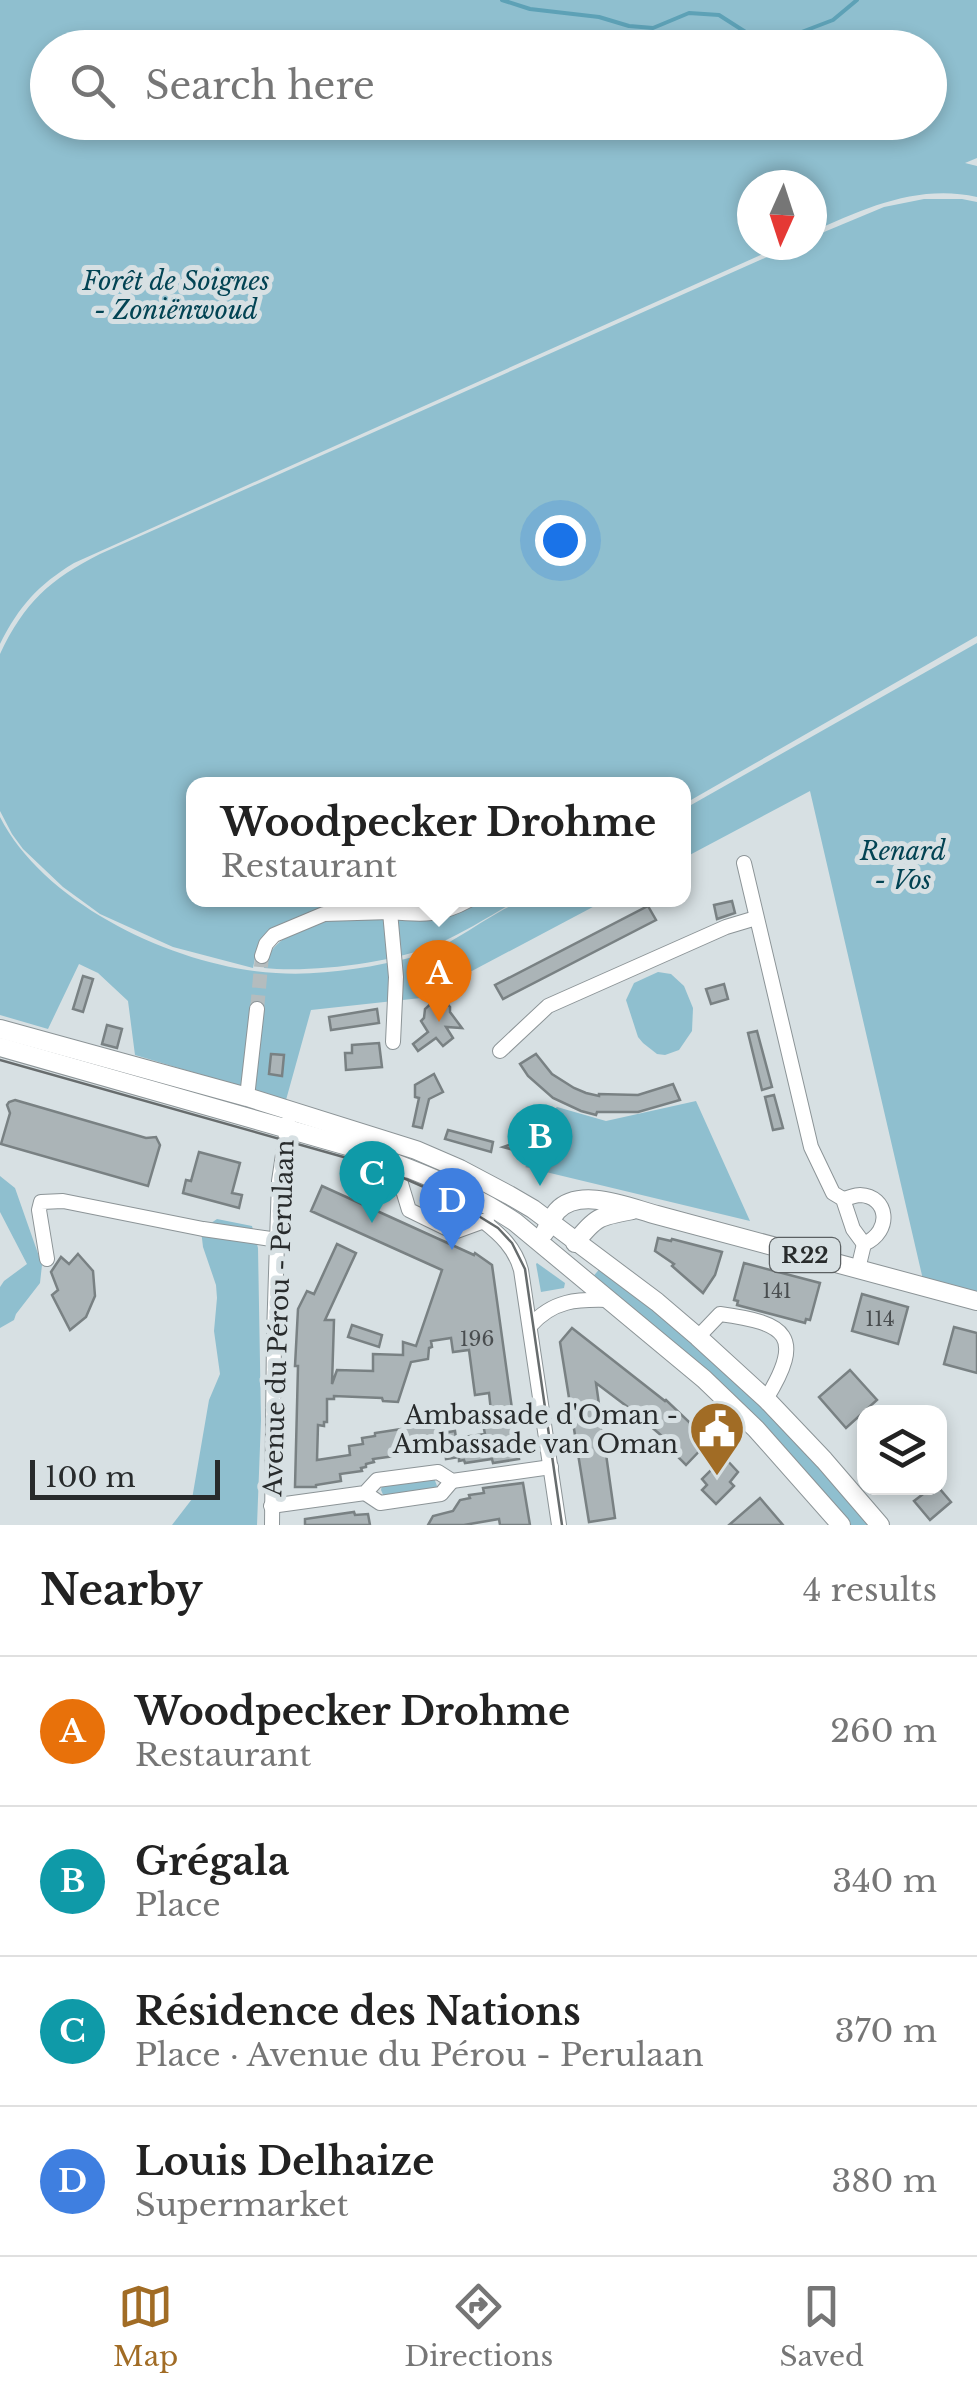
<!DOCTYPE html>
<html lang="en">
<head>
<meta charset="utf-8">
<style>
  :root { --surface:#fff; --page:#f6f6f6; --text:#222; --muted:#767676; --line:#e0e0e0; --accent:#a16c25 }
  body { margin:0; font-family:"Libre Baskerville",serif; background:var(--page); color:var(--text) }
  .controls { position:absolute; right:30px; bottom:30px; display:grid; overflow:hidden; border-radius:20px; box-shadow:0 5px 15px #0003 }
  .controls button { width:90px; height:90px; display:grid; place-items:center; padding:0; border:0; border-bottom:2px solid var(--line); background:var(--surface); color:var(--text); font:50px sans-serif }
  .compass { position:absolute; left:737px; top:170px; width:90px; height:90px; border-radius:50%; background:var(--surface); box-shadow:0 5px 15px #0003; rotate:183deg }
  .scale { position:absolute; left:30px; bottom:25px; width:190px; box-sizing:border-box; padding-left:10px; border:5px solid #282b2c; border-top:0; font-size:28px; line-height:35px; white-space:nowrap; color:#282b2c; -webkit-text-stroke:8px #d7e0e3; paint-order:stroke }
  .you { position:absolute; left:560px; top:540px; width:35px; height:35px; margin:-25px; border:8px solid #fff; border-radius:50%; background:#1a73e8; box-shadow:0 0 0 15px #1a73e833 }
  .badge { display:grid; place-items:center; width:65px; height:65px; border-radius:50%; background:var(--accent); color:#fff; font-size:32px; font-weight:700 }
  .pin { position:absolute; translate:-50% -82px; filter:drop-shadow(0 2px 5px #0008) }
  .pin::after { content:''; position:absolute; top:52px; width:35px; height:30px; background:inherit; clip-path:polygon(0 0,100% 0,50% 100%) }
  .popup { position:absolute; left:186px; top:777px; width:505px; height:130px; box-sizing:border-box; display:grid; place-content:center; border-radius:20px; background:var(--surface); filter:drop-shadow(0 2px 8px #0005); font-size:32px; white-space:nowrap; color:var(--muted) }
  .popup b { font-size:38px; color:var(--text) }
  .popup::after { content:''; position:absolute; left:50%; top:100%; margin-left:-20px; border:20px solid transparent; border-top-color:var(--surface) }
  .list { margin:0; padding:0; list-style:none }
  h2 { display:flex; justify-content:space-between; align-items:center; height:130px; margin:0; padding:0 40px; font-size:42px }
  h2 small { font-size:32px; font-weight:400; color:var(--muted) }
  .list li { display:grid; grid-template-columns:65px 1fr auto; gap:30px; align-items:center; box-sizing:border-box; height:150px; padding:0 40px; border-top:2px solid var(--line) }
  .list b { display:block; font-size:38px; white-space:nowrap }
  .list p { margin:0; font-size:32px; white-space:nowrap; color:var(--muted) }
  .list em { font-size:32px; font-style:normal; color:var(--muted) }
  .icon { flex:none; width:55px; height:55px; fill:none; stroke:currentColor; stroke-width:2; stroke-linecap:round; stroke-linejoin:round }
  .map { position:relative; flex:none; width:977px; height:1525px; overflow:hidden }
  .search { position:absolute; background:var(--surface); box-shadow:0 5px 15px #0003; left:30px; right:30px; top:30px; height:110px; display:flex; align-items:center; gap:25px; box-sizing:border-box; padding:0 35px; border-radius:55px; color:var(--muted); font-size:38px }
  .sheet { height:730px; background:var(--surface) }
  nav { display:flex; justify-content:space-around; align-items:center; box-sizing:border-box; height:140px; border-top:2px solid var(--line); background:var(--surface); font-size:28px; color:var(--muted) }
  nav a { display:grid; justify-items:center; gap:5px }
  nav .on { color:var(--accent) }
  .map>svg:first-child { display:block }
  .green { fill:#8fbfcf; fill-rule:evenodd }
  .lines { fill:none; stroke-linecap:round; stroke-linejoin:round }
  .stream { stroke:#5da1b6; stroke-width:4 }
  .building { fill:#abb4b7; stroke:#798183; stroke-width:2.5; fill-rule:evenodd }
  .minor-tunnel { stroke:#b4bcbe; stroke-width:14; stroke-dasharray:14 7; stroke-linecap:butt }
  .minor-casing { stroke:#8c9497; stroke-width:16 }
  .major-casing { stroke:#8c9497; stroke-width:20 }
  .minor { stroke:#fff; stroke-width:14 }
  .major { stroke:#fff; stroke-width:18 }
  .tram { stroke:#676c6d; stroke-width:2.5 }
  .labels { text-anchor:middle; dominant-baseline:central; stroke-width:10; stroke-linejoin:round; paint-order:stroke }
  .number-label { font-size:20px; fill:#494d4f }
  .shield { fill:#d7e0e3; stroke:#5c6163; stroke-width:2.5 }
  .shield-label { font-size:22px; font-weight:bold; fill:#282b2c }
  .park-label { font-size:25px; font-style:italic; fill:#024353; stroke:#d7e0e3 }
  .street-label { font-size:25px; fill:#282b2c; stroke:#d7e0e3 }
  .poi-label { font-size:25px; fill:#282b2c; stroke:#d7e0e3; text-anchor:end }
</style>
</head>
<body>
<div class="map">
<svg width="977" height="1525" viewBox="0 0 977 1525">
  <rect width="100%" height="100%" fill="#d7e0e3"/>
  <g class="green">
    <path d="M0,0h977v158l-12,5 12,3v31c-59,-13 -112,11 -165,35v-47h-60v60h31l-709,318c-36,22 -55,43 -74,81zM48,48h882v74h-882z"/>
    <path d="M924,199h38l15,3v434l-293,168v-20h-490v116h137l-3,7 -67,35 -4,6 -4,20 -80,-21 -73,-33 -37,-27 -40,-38 -11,-15 -12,-23v-157c24,-51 50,-75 100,-100l694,-309h18v-8l72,-30z"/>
    <polygon points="977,643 977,1299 924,1284 810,791 684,858 684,809"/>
    <path d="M0,817c45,89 180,151 276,156 44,3 94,-5 137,-16 40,-10 71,-41 109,-56 16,-6 64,-1 84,-1l-185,98 -110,12 -25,90 -151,-45 -7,-54 -30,-28 -19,-9 -31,65 -48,-14z"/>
    <path d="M372,900h146c-27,15 -54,33 -83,45 -43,18 -125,28 -171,23 4,-26 35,-40 59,-47 17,-5 38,-4 56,-5z"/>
    <polygon points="658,972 671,974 684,986 693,1008 692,1031 679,1050 665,1055 657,1054 643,1043 638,1037 626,1000 634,983"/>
    <polygon points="696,1101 750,1221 525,1167 538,1157 542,1119 557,1107 606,1121"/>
    <polygon points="0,1176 15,1188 42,1265 40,1283 16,1314 14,1320 0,1328 0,1287 4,1281 27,1264 0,1212"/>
    <polygon points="217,1219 252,1226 258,1248 261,1420 257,1525 172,1525 192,1499 209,1400 220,1374 214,1331 217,1298 216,1285 203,1247 201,1230"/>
    <polygon points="537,1263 565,1283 564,1288 541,1292 536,1264"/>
    <polygon points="601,1267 678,1326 788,1430 871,1525 849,1525 592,1278"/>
    <polygon points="434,1478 437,1486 435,1491 384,1497 381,1490 382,1485"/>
  </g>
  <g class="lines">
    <polyline class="stream" points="502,0 530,9 599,17 629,26 653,28 689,13 719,15 758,40 776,47 799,33 833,20 857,0"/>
  </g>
  <g class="building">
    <polygon points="732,901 735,913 717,919 714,905"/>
    <polygon points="648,906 656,920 503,999 495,985"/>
    <polygon points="83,976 93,979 83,1012 73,1009"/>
    <polygon points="724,984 728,999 711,1004 706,989"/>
    <polygon points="442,998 450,1007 450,1012 462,1028 446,1027 453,1038 443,1046 436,1038 418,1051 413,1044 428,1032 421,1021 424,1018 425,1009 436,999"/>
    <polygon points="377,1009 379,1023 331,1030 329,1017"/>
    <polygon points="107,1025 122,1029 117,1048 102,1044"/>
    <polygon points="757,1031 772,1087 762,1090 748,1033"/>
    <polygon points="379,1043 382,1067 346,1070 345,1053 352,1053 352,1045"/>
    <polygon points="271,1054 284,1055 282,1076 269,1074"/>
    <polygon points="536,1054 552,1074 574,1088 586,1093 599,1096 599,1094 638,1095 673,1084 680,1100 638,1112 597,1112 596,1115 581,1111 553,1098 528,1076 520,1064"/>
    <polygon points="434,1074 443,1092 429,1099 422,1128 413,1126 419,1098 415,1097 415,1085"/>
    <polygon points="774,1095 783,1128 773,1130 765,1097"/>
    <polygon points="15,1100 146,1138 156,1137 160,1145 148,1186 1,1144 10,1113 7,1105 9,1102"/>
    <polygon points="448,1130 493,1142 491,1152 445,1139"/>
    <polygon points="522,1137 538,1142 536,1156 503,1147 517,1142"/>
    <polygon points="199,1152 240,1163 232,1193 242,1195 239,1208 183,1193 186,1180 191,1181"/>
    <path d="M322,1186l152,69 1,-2 17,12 27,194 -26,4 -1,-4 -27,4 -1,-3 -5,1v-4l-13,2 -1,-9 -14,1 -58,8 1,3 -8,2v3l-5,1 1,3 -22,3 1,7 -25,4v2h-21l3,-121h-3l3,-57 9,-18 7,3 23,-50 19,9 -31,67h9l-2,64 5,-14 36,1v-17l30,1v-13l13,4 26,-76 -131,-59zM451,1338l2,14 16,-2 6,45 14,-2 3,27 -9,4 2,10 -29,4 -1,-7 -13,2 -4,-15 -25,3 -10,3 1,3 -3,2 -26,4v3l-13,2 1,6 -14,2 1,9 -33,5 1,-35 6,1v-4h3v-23h7v-3l48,2 1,3 15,1 13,-40 17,-3 1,-11 3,-1 -1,-6z"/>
    <polygon points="658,1238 671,1241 672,1239 722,1252 715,1275 703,1293 672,1266 674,1264 655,1251"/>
    <polygon points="78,1254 93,1271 95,1296 86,1317 70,1330 52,1295 58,1290 51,1272 61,1257 69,1264"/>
    <polygon points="744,1263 820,1283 810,1320 806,1319 805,1323 737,1305 738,1301 734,1300"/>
    <polygon points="862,1294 908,1307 898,1344 852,1331"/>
    <polygon points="352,1325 382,1335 379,1347 348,1337"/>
    <polygon points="954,1327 977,1333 977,1373 944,1364"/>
    <polygon points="572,1328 665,1401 666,1400 709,1441 686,1465 675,1454 678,1450 633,1411 596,1383 615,1518 589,1522 560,1342"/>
    <polygon points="850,1370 877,1400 846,1428 819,1397"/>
    <polygon points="724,1457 738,1472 730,1482 734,1486 716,1504 702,1490 707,1485 702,1479"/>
    <polygon points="523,1483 530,1525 500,1525 499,1519 464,1525 428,1525 433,1516 453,1511 460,1500 470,1498 469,1495 484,1493 483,1488"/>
    <polygon points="931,1488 939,1488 951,1502 930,1520 914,1501"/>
    <polygon points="760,1498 783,1525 729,1525"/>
    <polygon points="354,1512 355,1515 368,1514 370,1525 305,1525 305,1519"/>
  </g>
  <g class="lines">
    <polyline class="minor-tunnel" points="257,1009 262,956"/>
    <g class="minor-casing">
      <g id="minor">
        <polyline points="744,863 811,1147 833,1193 843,1199 853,1229 864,1244"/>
        <path d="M377,900l10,6 3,6c33,3 50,4 79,-12"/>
        <polyline points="262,956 266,944 274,935 324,914 390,912 396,977 393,1042"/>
        <polyline points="500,1051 548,1006 726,927 756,918"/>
        <polyline points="247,1097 257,1009"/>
        <polyline points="395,1164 409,1210 454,1232 487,1220"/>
        <path d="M843,1199c6,-1 12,-4 17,-4 28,1 33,36 4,49l-6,25"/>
        <path d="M483,1221c18,14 32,27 38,49l38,255"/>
        <polyline points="47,1259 39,1210 41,1202 63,1201 203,1229 278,1240"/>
        <path d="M530,1326c23,-26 47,-27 79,-26"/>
        <path d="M698,1337l22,-23c67,9 85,22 46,85"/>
        <polyline points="365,1493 380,1503 441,1494 452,1481"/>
        <polyline points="271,1506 365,1493 377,1480 438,1472 452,1481 551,1467"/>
        <polyline points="272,1525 274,1335 279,1181 288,1122"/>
      </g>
    </g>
    <g class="major-casing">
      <g id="major">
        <polyline points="0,1029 247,1097 416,1150 460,1169 509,1195 533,1209 657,1302 698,1337 766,1399 824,1460 880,1525"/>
        <path d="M0,1047l351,100c56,20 115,42 164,75l189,157 52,50 85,96"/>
        <path d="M545,1232c3,-6 7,-15 12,-21 23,-25 73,-3 100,4l320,86"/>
        <path d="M575,1243c21,-27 25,-27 58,-33"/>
      </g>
    </g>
    <use href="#minor" class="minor"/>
    <use href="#major" class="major"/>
    <polyline class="tram" points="0,1060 347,1158 399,1176 451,1199 498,1228 512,1243 525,1269 562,1525"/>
  </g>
  <defs>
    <g id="civic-pin" transform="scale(2.875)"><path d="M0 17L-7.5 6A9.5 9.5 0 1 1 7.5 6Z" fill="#a16c25" stroke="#d7e0e3"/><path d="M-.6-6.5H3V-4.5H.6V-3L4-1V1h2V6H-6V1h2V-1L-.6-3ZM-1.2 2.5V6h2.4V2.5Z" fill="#fff"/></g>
  </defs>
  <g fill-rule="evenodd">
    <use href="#civic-pin" x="717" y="1429"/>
  </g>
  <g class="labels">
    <g class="number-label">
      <text x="777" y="1291">141</text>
      <text x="880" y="1319">114</text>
      <text x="477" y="1339">196</text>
    </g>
    <rect class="shield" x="770" y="1238" width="70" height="34" rx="8"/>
    <g class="shield-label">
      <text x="805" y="1255">R22</text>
    </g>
    <g class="park-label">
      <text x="176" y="281">Forêt de Soignes<tspan x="176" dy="29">- Zoniënwoud</tspan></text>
      <text x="903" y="851">Renard<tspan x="903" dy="29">- Vos</tspan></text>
    </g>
    <g class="street-label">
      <text transform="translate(279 1318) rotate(-88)">Avenue du Pérou - Perulaan</text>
    </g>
    <g class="poi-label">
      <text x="678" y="1415">Ambassade d'Oman -<tspan x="678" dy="29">Ambassade van Oman</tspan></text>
    </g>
  </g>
</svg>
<div class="controls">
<button><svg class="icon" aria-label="layers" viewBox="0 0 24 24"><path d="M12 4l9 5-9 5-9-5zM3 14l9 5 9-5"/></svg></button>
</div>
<svg class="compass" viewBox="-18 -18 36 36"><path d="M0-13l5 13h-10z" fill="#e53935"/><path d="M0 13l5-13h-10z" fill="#767676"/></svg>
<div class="scale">100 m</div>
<div class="you"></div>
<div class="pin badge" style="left:439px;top:1022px;background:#e8710a">A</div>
<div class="popup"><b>Woodpecker Drohme</b>Restaurant</div>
<div class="pin badge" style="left:540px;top:1186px;background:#0f9aa8">B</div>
<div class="pin badge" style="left:372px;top:1223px;background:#0f9aa8">C</div>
<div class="pin badge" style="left:452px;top:1250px;background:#3f7fe0">D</div>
<div class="search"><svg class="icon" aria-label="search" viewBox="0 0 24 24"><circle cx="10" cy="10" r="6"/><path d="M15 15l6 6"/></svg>Search here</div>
</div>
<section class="sheet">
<h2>Nearby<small>4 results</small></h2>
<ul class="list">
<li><span class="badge" style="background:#e8710a">A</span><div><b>Woodpecker Drohme</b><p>Restaurant</p></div><em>260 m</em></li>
<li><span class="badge" style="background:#0f9aa8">B</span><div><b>Grégala</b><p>Place</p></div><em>340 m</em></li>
<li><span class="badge" style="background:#0f9aa8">C</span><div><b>Résidence des Nations</b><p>Place · Avenue du Pérou - Perulaan</p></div><em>370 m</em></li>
<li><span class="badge" style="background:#3f7fe0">D</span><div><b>Louis Delhaize</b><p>Supermarket</p></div><em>380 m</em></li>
</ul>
</section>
<nav>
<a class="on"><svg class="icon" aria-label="map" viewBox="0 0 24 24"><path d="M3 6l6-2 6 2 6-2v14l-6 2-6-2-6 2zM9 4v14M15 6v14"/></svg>Map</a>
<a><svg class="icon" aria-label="directions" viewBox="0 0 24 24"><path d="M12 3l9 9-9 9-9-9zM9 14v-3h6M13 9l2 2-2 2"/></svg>Directions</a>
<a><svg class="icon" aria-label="saved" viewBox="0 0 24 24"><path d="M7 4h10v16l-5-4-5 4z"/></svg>Saved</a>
</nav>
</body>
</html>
